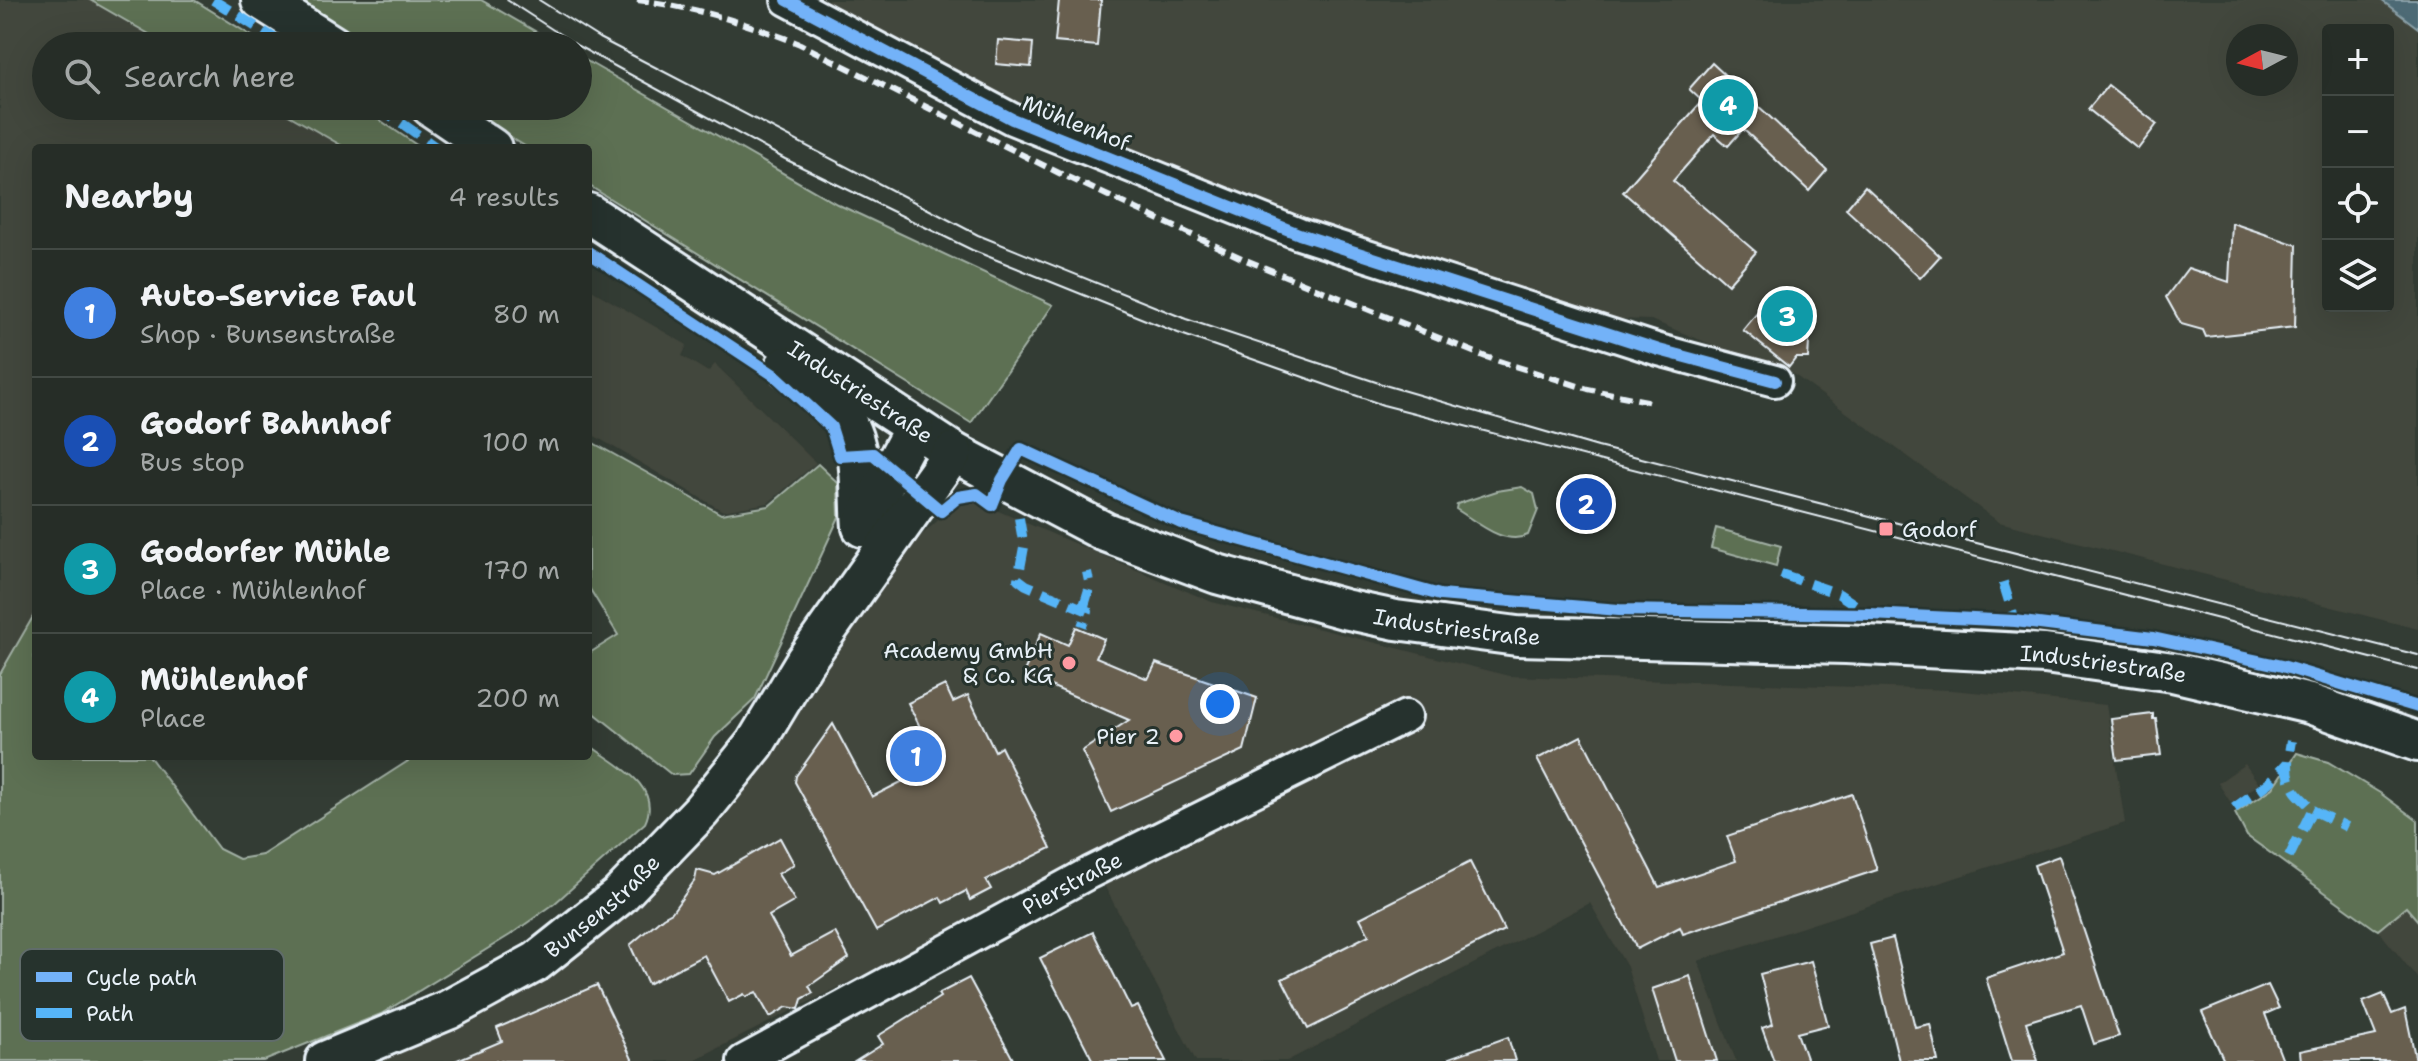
<!DOCTYPE html>
<html lang="en">
<head>
<meta charset="utf-8">
<style>
  :root { --surface:#262d27; --page:#323933; --text:#f1f3f6; --muted:#a4a8a7; --line:#424944; --accent:#d6ab8b }
  body { margin:0; font-family:"Shantell Sans",sans-serif; background:var(--page); color:var(--text) }
  .controls { position:absolute; right:24px; top:24px; display:grid; overflow:hidden; border-radius:8px; box-shadow:0 8px 32px #0002 }
  .controls button { width:72px; height:72px; display:grid; place-items:center; padding:0; border:0; border-bottom:2px solid var(--line); background:var(--surface); color:var(--text); font:40px sans-serif }
  .compass { position:absolute; left:2226px; top:24px; width:72px; height:72px; border-radius:50%; background:var(--surface); box-shadow:0 8px 32px #0002; rotate:263deg }
  .you { position:absolute; left:1220px; top:704px; width:28px; height:28px; margin:-20px; border:6px solid #fff; border-radius:50%; background:#1a73e8; box-shadow:0 0 0 12px #1a73e833 }
  .badge { display:grid; place-items:center; width:52px; height:52px; border-radius:50%; background:var(--accent); color:#fff; font-size:26px; font-weight:700 }
  .pin { position:absolute; translate:-50% -50%; border:4px solid #fff; box-shadow:0 2px 8px #0006 }
  .list { margin:0; padding:0; list-style:none }
  h2 { display:flex; justify-content:space-between; align-items:center; height:104px; margin:0; padding:0 32px; font-size:34px }
  h2 small { font-size:26px; font-weight:400; color:var(--muted) }
  .list li { display:grid; grid-template-columns:52px 1fr auto; gap:24px; align-items:center; box-sizing:border-box; height:128px; padding:0 32px; border-top:2px solid var(--line) }
  .list b { display:block; font-size:30px; white-space:nowrap }
  .list p { margin:0; font-size:26px; white-space:nowrap; color:var(--muted) }
  .list em { font-size:26px; font-style:normal; color:var(--muted) }
  .icon { flex:none; width:44px; height:44px; fill:none; stroke:currentColor; stroke-width:2; stroke-linecap:round; stroke-linejoin:round }
  .map { position:relative; flex:none; width:2418px; height:1061px; overflow:hidden }
  .search { position:absolute; background:var(--surface); box-shadow:0 8px 32px #0002; left:32px; top:32px; width:560px; height:88px; display:flex; align-items:center; gap:20px; box-sizing:border-box; padding:0 28px; border-radius:44px; color:var(--muted); font-size:30px }
  .panel { position:absolute; background:var(--surface); box-shadow:0 8px 32px #0002; left:32px; top:144px; width:560px; height:616px; border-radius:8px }
  .map>svg:first-child { display:block }
  .built { fill:#43463c; fill-rule:evenodd }
  .green { fill:#5d7052; stroke:#a2b0a5; stroke-width:2 }
  .water { fill:#4d6b74; stroke:#8ba1a9; stroke-width:2 }
  .building { fill:#675f50; stroke:#e8f1f8; stroke-width:2 }
  .lines { fill:none; stroke-linecap:round; stroke-linejoin:round }
  .minor-casing { stroke:#e8f1f8; stroke-width:36 }
  .major-casing { stroke:#e8f1f8; stroke-width:44 }
  .minor { stroke:#26332d; stroke-width:30 }
  .major { stroke:#26332d; stroke-width:38 }
  .tram { stroke:#e8f1f8; stroke-width:2 }
  .rail { stroke:#e8f1f8; stroke-width:6; stroke-dasharray:12 6; stroke-linecap:butt }
  .quiet { stroke:#56b5f8; stroke-width:10; stroke-dasharray:20 10; stroke-linecap:butt }
  .cycleway-casing { stroke:#26332d; stroke-width:17 }
  .cycleway { stroke:#73b2f8; stroke-width:12 }
  .poi-dot { fill:#ff9aa2; stroke:#26332d; stroke-width:3 }
  .labels { text-anchor:middle; dominant-baseline:central; stroke-width:6; stroke-linejoin:round; paint-order:stroke }
  .street-label { font-size:22px; fill:#e8f1f8; stroke:#26332d }
  .poi-label { font-size:22px; fill:#e8f1f8; stroke:#26332d; text-anchor:end }
  .key { fill:#26332d; stroke:#606c6a; stroke-width:2 }
  .key-label { font-size:22px; fill:#e8f1f8 }
</style>
</head>
<body>
<div class="map">
<svg width="2418" height="1061" viewBox="0 0 2418 1061">
  <rect width="100%" height="100%" fill="#333c34"/>
  <filter id="ink" filterUnits="userSpaceOnUse"><feTurbulence type="fractalNoise" baseFrequency=".0125" numOctaves="2"/><feDisplacementMap in="SourceGraphic" scale="16" xChannelSelector="R" yChannelSelector="G"/><feConvolveMatrix kernelMatrix="1 2 1 2 8 2 1 2 1" color-interpolation-filters="sRGB"/></filter>
  <g filter="url(#ink)">
    <g class="built">
      <polygon points="0,0 90,0 170,46 46,46 46,106 273,106 346,148 36,148 36,612 0,674"/>
      <path d="M812,0h1568l38,28v601l-419,-107 -210,-151 -64,-21 -74,-30 -31,-1 -278,-83 -312,-126 -145,-69zM2328,30h60v276h-60zM2238,36h48v48h-48z"/>
      <polygon points="588,288 687,345 682,356 708,372 715,364 816,463 768,503 723,511 588,432"/>
      <polygon points="977,502 1212,602 1509,676 1952,690 2106,705 2125,823 1698,961 1736,1061 1656,1061 1627,967 1590,903 1287,1061 1196,1061 1091,860 692,1061 381,1061 462,1026 567,956 689,857 912,544 955,505"/>
      <polygon points="2245,764 2259,784 2231,803 2218,783"/>
      <polygon points="2406,907 2418,921 2418,979 2378,930"/>
    </g>
    <g class="green">
      <polygon points="90,0 194,0 268,46 170,46"/>
      <polygon points="289,0 481,0 561,46 363,46"/>
      <polygon points="578,56 837,204 1053,305 971,423 588,185 588,148 528,148 460,106 578,106"/>
      <polygon points="273,106 359,106 421,148 346,148"/>
      <polygon points="588,440 721,514 769,506 818,464 838,483 839,517 755,699 715,737 689,774 672,775 588,708 588,654 618,635 588,586"/>
      <path d="M1522,487l12,7 4,16 -10,25c-24,12 -52,-14 -72,-26l1,-5 40,-13z"/>
      <polygon points="1716,528 1781,546 1776,566 1711,548"/>
      <path d="M34,615l2,141h113l70,93 20,10 23,-4 154,-99h172v-12c26,20 75,41 57,79l-91,81 -44,31 -129,79 -117,47h-264v-387z"/>
      <polygon points="2297,753 2328,762 2380,793 2418,821 2418,921 2406,907 2378,930 2374,928 2247,836 2235,813 2273,788"/>
    </g>
    <polygon class="water" points="2381,0 2418,0 2418,28"/>
    <g class="building">
      <polygon points="1059,0 1101,0 1097,46 1055,42"/>
      <polygon points="998,40 1033,43 1031,67 996,64"/>
      <polygon points="1712,63 1827,170 1809,191 1743,129 1728,146 1714,134 1673,181 1756,252 1728,284 1623,192 1702,101 1689,89"/>
      <polygon points="2108,85 2157,124 2138,149 2088,109"/>
      <polygon points="1865,186 1940,256 1920,278 1846,209"/>
      <polygon points="2232,223 2297,245 2295,327 2206,337 2203,330 2181,324 2166,297 2188,268 2229,282"/>
      <polygon points="1778,288 1802,295 1811,311 1808,358 1796,358 1789,367 1743,330"/>
      <polygon points="1076,627 1104,639 1096,657 1148,679 1156,663 1257,698 1244,750 1111,812 1082,751 1129,720 1023,674 1041,633 1068,645"/>
      <polygon points="945,685 953,702 968,695 995,751 1001,747 1051,848 986,880 991,889 970,900 966,891 943,903 940,897 876,931 795,782 796,776 833,724 872,797 909,778 894,749 923,733 908,703"/>
      <polygon points="2153,714 2153,719 2156,719 2161,755 2117,760 2111,719"/>
      <polygon points="1581,736 1659,887 1736,861 1727,836 1852,794 1877,870 1683,934 1680,927 1637,949 1537,759"/>
      <polygon points="780,838 794,864 778,874 795,901 769,916 791,956 835,932 849,958 809,986 813,993 802,999 799,1009 787,1007 770,1017 756,992 746,997 744,994 729,1002 704,955 648,984 630,945 663,917 672,912 695,880 697,870 715,875"/>
      <polygon points="2059,856 2119,1036 2094,1044 2081,1005 2026,1022 2038,1061 2012,1061 1986,978 2063,952 2034,865"/>
      <polygon points="1470,862 1504,930 1308,1029 1282,979 1369,935 1360,918"/>
      <polygon points="1093,932 1131,1009 1138,1006 1166,1061 1093,1061 1040,958"/>
      <polygon points="1893,938 1915,1027 1930,1024 1938,1061 1899,1061 1870,944"/>
      <polygon points="1811,961 1828,1025 1797,1033 1807,1061 1774,1061 1762,1028 1773,1024 1760,974"/>
      <polygon points="1690,976 1717,1061 1675,1061 1652,989"/>
      <polygon points="969,978 1014,1061 856,1061 883,1044 878,1036 940,997 938,994"/>
      <polygon points="597,985 633,1061 455,1061 502,1041 497,1028"/>
      <polygon points="2268,985 2279,1008 2265,1014 2283,1061 2224,1061 2202,1012"/>
      <polygon points="2383,994 2392,1014 2405,1009 2416,1061 2301,1061 2300,1051 2376,1035 2363,1002"/>
      <polygon points="1508,1037 1515,1061 1450,1061 1449,1058"/>
    </g>
    <g class="lines">
      <g class="minor-casing">
        <g id="minor">
          <polyline points="787,0 1012,119 1299,234 1659,350 1775,381"/>
          <path id="s1" d="M743,1061l346,-188 317,-157"/>
        </g>
      </g>
      <g class="major-casing">
        <g id="major">
          <polyline points="261,0 334,46"/>
          <polyline points="430,106 492,148"/>
          <path id="s2" d="M588,213l365,239 152,80 112,42 127,35 52,11 121,16 329,8 199,10 128,18 137,32 108,38"/>
          <path d="M785,366c18,16 42,32 57,50 22,28 17,78 20,111"/>
          <polyline points="862,526 914,428"/>
          <path id="s3" d="M325,1061l123,-51 88,-48 83,-66 82,-85 54,-67 50,-83 148,-209"/>
        </g>
      </g>
      <use href="#minor" class="minor"/>
      <use href="#major" class="major"/>
      <g class="tram">
        <polyline points="507,0 578,46"/>
        <polyline points="539,0 599,38 978,235 1186,319 1388,386 1598,447 2418,655"/>
        <polyline points="578,46 785,159 972,250 1178,333 1383,405 2418,670"/>
      </g>
      <path class="rail" d="M637,0c57,7 110,23 163,44l259,129 187,87 240,97 102,32 64,13"/>
      <g class="quiet">
        <polyline points="213,0 287,46"/>
        <polyline points="377,106 437,148"/>
        <polyline points="1019,518 1024,547 1018,579 1026,585 1088,611 1082,626"/>
        <polyline points="1781,574 1839,594 1866,612"/>
        <polyline points="2003,582 2015,621"/>
        <polyline points="1083,609 1090,586 1087,572"/>
        <polyline points="2234,808 2269,783 2287,763"/>
        <polyline points="2312,810 2347,827"/>
        <path d="M2289,857l23,-47c-5,-9 -14,-13 -18,-21 -9,-15 -6,-31 -3,-48"/>
      </g>
      <g class="cycleway-casing">
        <g id="cycleway">
          <polyline points="787,0 1012,119 1299,234 1659,350 1775,381"/>
          <polyline points="588,252 777,377 831,427 840,456 873,454 941,511 958,497 977,494 992,505 1002,480 1021,449 1181,523 1440,595 1619,610 1870,614 2015,621 2153,638 2282,666 2418,707"/>
        </g>
      </g>
      <use href="#cycleway" class="cycleway"/>
    </g>
  </g>
  <g class="poi-dot">
    <rect x="1878" y="521" width="16" height="16" rx="4"/>
    <circle cx="1069" cy="663" r="8"/>
    <circle cx="1176" cy="736" r="8"/>
  </g>
  <g class="labels">
    <g class="street-label">
      <text transform="translate(1076 123) rotate(22)">Mühlenhof</text>
      <text stroke="none"><textPath href="#s2" startOffset="326">Industriestraße</textPath></text>
      <text stroke="none"><textPath href="#s2" startOffset="974">Industriestraße</textPath></text>
      <text stroke="none"><textPath href="#s2" startOffset="1622">Industriestraße</textPath></text>
      <text stroke="none"><textPath href="#s1" startOffset="374">Pierstraße</textPath></text>
      <text stroke="none"><textPath href="#s3" startOffset="320">Bunsenstraße</textPath></text>
    </g>
    <g class="poi-label">
      <text x="1902" y="529" text-anchor="start">Godorf</text>
      <text x="1053" y="650">Academy GmbH<tspan x="1053" dy="25">&amp; Co. KG</tspan></text>
      <text x="1160" y="736">Pier 2</text>
    </g>
  </g>
  <rect x="20" y="949" width="264" height="92" rx="12" class="key"/>
  <rect x="36" y="972" width="36" height="10" fill="#73b2f8"/>
  <rect x="36" y="1008" width="36" height="10" fill="#56b5f8"/>
  <g class="key-label">
    <text x="86" y="985">Cycle path</text>
    <text x="86" y="1021">Path</text>
  </g>
</svg>
<div class="controls">
<button>+</button>
<button>−</button>
<button><svg class="icon" aria-label="locate" viewBox="0 0 24 24"><circle cx="12" cy="12" r="6"/><path d="M12 2v4M12 18v4M2 12h4M18 12h4"/></svg></button>
<button><svg class="icon" aria-label="layers" viewBox="0 0 24 24"><path d="M12 4l9 5-9 5-9-5zM3 14l9 5 9-5"/></svg></button>
</div>
<svg class="compass" viewBox="-18 -18 36 36"><path d="M0-13l5 13h-10z" fill="#e53935"/><path d="M0 13l5-13h-10z" fill="#a4a8a7"/></svg>
<div class="you"></div>
<div class="pin badge" style="left:916px;top:756px;background:#3f7fe0">1</div>
<div class="pin badge" style="left:1586px;top:504px;background:#1a4fb4">2</div>
<div class="pin badge" style="left:1787px;top:316px;background:#0f9aa8">3</div>
<div class="pin badge" style="left:1728px;top:105px;background:#0f9aa8">4</div>
<div class="search"><svg class="icon" aria-label="search" viewBox="0 0 24 24"><circle cx="10" cy="10" r="6"/><path d="M15 15l6 6"/></svg>Search here</div>
<section class="panel">
<h2>Nearby<small>4 results</small></h2>
<ul class="list">
<li><span class="badge" style="background:#3f7fe0">1</span><div><b>Auto-Service Faul</b><p>Shop · Bunsenstraße</p></div><em>80 m</em></li>
<li><span class="badge" style="background:#1a4fb4">2</span><div><b>Godorf Bahnhof</b><p>Bus stop</p></div><em>100 m</em></li>
<li><span class="badge" style="background:#0f9aa8">3</span><div><b>Godorfer Mühle</b><p>Place · Mühlenhof</p></div><em>170 m</em></li>
<li><span class="badge" style="background:#0f9aa8">4</span><div><b>Mühlenhof</b><p>Place</p></div><em>200 m</em></li>
</ul>
</section>
</div>
</body>
</html>
